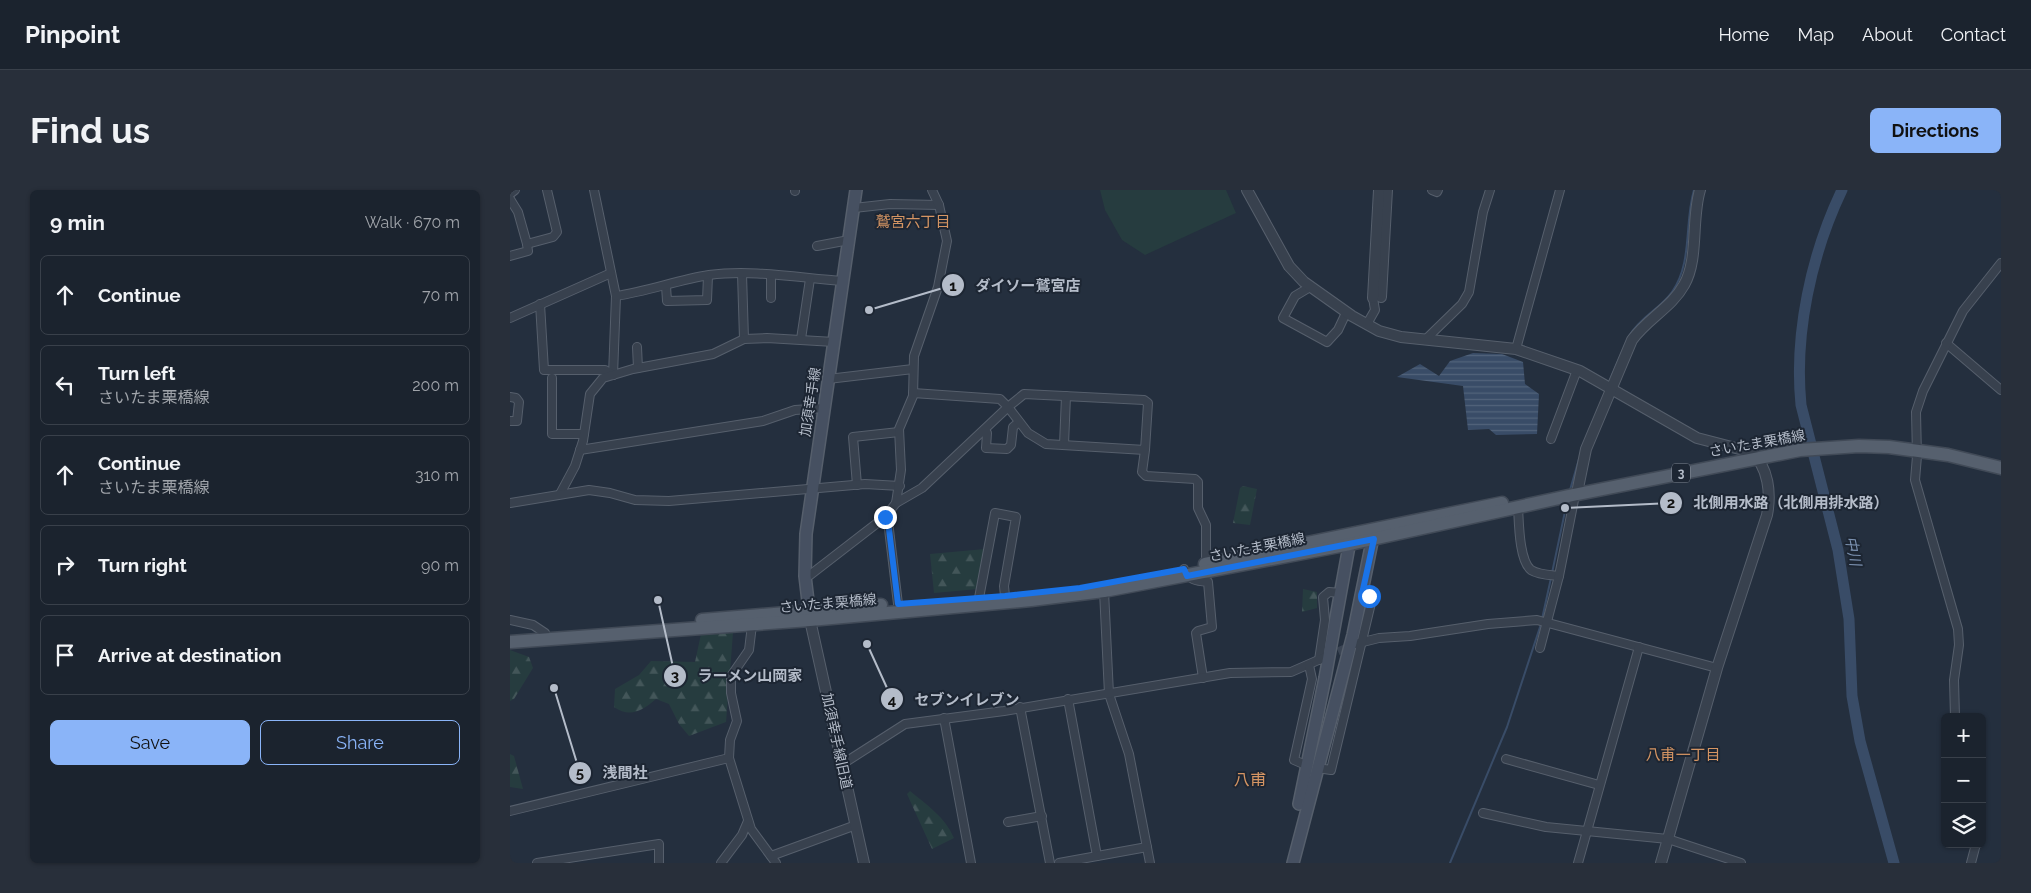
<!DOCTYPE html>
<html lang="en">
<head>
<meta charset="utf-8">
<style>
  :root { --surface:#1b232e; --page:#282f3a; --text:#f1f3f6; --muted:#a0a4aa; --line:#39404a; --accent:#8ab4f8 }
  body { margin:0; font-family:Raleway,"Noto Sans JP",sans-serif; background:var(--page); color:var(--text) }
  .controls { position:absolute; right:15px; bottom:15px; display:grid; overflow:hidden; border-radius:8px; box-shadow:0 1px 4px #0004 }
  .controls button { width:45px; height:45px; display:grid; place-items:center; padding:0; border:0; border-bottom:1px solid var(--line); background:var(--surface); color:var(--text); font:25px sans-serif }
  .stop { position:absolute; width:15px; height:15px; margin:-11px; border:4px solid #1a73e8; border-radius:50%; background:#fff }
  .stop.end { background:#1a73e8; border-color:#fff; box-shadow:0 1px 5px #0008 }
  .list { margin:0; padding:0; list-style:none }
  h2 { display:flex; justify-content:space-between; align-items:center; height:65px; margin:0; padding:0 20px; font-size:21px }
  h2 small { font-size:16px; font-weight:400; color:var(--muted) }
  .list li { display:grid; grid-template-columns:32px 1fr auto; gap:15px; align-items:center; box-sizing:border-box; height:80px; margin:0 10px 10px; padding:0 10px; border:1px solid var(--line); border-radius:8px }
  .list b { display:block; font-size:19px; white-space:nowrap }
  .list p { margin:0; font-size:16px; white-space:nowrap; color:var(--muted) }
  .list em { font-size:16px; font-style:normal; color:var(--muted) }
  .actions { display:flex; gap:10px; padding:15px 20px }
  .actions a { flex:1; padding:11px 0; border:1px solid var(--accent); border-radius:8px; text-align:center; font-size:18px; color:var(--accent) }
  .actions .main { background:var(--accent); color:#111 }
  .icon { flex:none; width:28px; height:28px; fill:none; stroke:currentColor; stroke-width:2; stroke-linecap:round; stroke-linejoin:round }
  .map { position:relative; flex:none; width:1491px; height:673px; overflow:hidden; border-radius:8px }
  header { display:flex; align-items:center; gap:30px; box-sizing:border-box; height:70px; padding:0 25px; background:var(--surface); border-bottom:1px solid var(--line) }
  header strong { font-size:24px }
  nav { display:flex; gap:28px; margin-inline-start:auto; font-size:18px }
  .intro { display:flex; align-items:center; justify-content:space-between; box-sizing:border-box; height:120px; padding:0 30px }
  h1 { margin:0; font-size:35px }
  .button { padding:12px 22px; border-radius:8px; background:var(--accent); color:#111; font-size:18px; font-weight:700 }
  main { display:flex; gap:30px; padding:0 30px }
  aside { flex:1; background:var(--surface); border-radius:8px; box-shadow:0 1px 4px #0004 }
  .map>svg:first-child { display:block }
  .green { fill:#263c3f }
  .forest { fill:url(#forest-firs) }
  .water { fill:url(#water-rules) }
  .lines { fill:none; stroke-linecap:round; stroke-linejoin:round }
  .stream { stroke:#394c67; stroke-width:2 }
  .river { stroke:#394c67; stroke-width:11 }
  .minor-tunnel { stroke:#3a4453; stroke-width:8; stroke-dasharray:8 4; stroke-linecap:butt }
  .minor-casing { stroke:#565f6c; stroke-width:10 }
  .tertiary-casing { stroke:#565f6c; stroke-width:12 }
  .secondary-casing { stroke:#565f6c; stroke-width:14 }
  .primary-casing { stroke:#414a57; stroke-width:15 }
  .minor { stroke:#38414e; stroke-width:8 }
  .tertiary { stroke:#38414e; stroke-width:10 }
  .secondary { stroke:#465061; stroke-width:11 }
  .primary { stroke:#56606e; stroke-width:12 }
  .route { stroke:#1a73e8; stroke-width:6 }
  .labels { text-anchor:middle; dominant-baseline:central; stroke-width:4; stroke-linejoin:round; paint-order:stroke }
  .shield { fill:#1d2633; stroke:#878f9c; stroke-width:1 }
  .shield-label { font-size:12px; font-weight:bold; fill:#b4bcc9 }
  .street-label { font-size:14px; fill:#b4bcc9; stroke:#1d2633 }
  .neighbourhood-label { font-size:15px; fill:#d59563; stroke:#1d2633 }
  .water-label { font-size:15px; font-style:italic; fill:#7c92b1; stroke:#1d2633 }
  .quarter-label { font-size:16px; fill:#d59563; stroke:#1d2633 }
  .leader { fill:none; stroke:#b4bcc9; stroke-width:2 }
  .callout-dot { fill:#b4bcc9; stroke:#1d2633; stroke-width:2 }
  .mark-label { font-size:15px; text-anchor:middle; font-weight:bold; fill:#111 }
  .callout-label { font-size:15px; text-anchor:middle; font-weight:bold; fill:#b4bcc9; stroke:#1d2633; stroke-width:4; stroke-linejoin:round; paint-order:stroke }
</style>
</head>
<body>
<header>
<strong>Pinpoint</strong>
<nav><a>Home</a><a>Map</a><a>About</a><a>Contact</a></nav>
</header>
<div class="intro"><h1>Find us</h1><a class="button">Directions</a></div>
<main>
<aside>
<h2>9 min<small>Walk · 670 m</small></h2>
<ul class="list">
<li><svg class="icon" aria-label="ahead" viewBox="0 0 24 24"><path d="M12 20V5M6 11l6-6 6 6"/></svg><div><b>Continue</b></div><em>70 m</em></li>
<li><svg class="icon" aria-label="left" viewBox="0 0 24 24"><path d="M17 20v-9H6M10 6l-5 5 5 5"/></svg><div><b>Turn left</b><p>さいたま栗橋線</p></div><em>200 m</em></li>
<li><svg class="icon" aria-label="ahead" viewBox="0 0 24 24"><path d="M12 20V5M6 11l6-6 6 6"/></svg><div><b>Continue</b><p>さいたま栗橋線</p></div><em>310 m</em></li>
<li><svg class="icon" aria-label="right" viewBox="0 0 24 24"><path d="M7 20v-9h11M14 6l5 5-5 5"/></svg><div><b>Turn right</b></div><em>90 m</em></li>
<li><svg class="icon" aria-label="arrive" viewBox="0 0 24 24"><path d="M6 21V4h12l-3 4 3 4H6"/></svg><div><b>Arrive at destination</b></div></li>
</ul>
<div class="actions"><a class="main">Save</a><a>Share</a></div>
</aside>
<div class="map">
<svg width="1491" height="673" viewBox="0 0 1491 673">
  <defs>
    <pattern id="forest-firs" width="22" height="20" patternUnits="userSpaceOnUse" patternTransform="scale(1.25)"><rect width="22" height="20" fill="#263c3f"/><path d="M5 1l3.5 6h-7zM16 11l3.5 6h-7z" fill="#435659"/></pattern>
    <pattern id="water-rules" width="6" height="5" patternUnits="userSpaceOnUse" patternTransform="scale(1.25)"><rect width="6" height="5" fill="#394c67"/><path d="M0 2.5h6" fill="none" stroke="#53647b"/></pattern>
  </defs>
  <rect width="100%" height="100%" fill="#242f3e"/>
  <polygon class="green" points="590,0 716,0 726,23 635,65 612,50 595,20"/>
  <g class="forest">
    <polygon points="733,296 747,299 740,335 723,333 730,298"/>
    <polygon points="475,359 468,399 424,403 420,364"/>
    <polygon points="793,399 807,402 807,418 792,422"/>
    <path d="M223,443l-7,89 -37,14 -10,-12 -10,-20 -13,-5c-14,12 -26,19 -42,8l1,-18 24,-14 12,-14 44,1 6,-28z"/>
    <polygon points="0,460 19,467 23,478 4,509 0,511"/>
    <polygon points="0,564 4,566 13,599 0,597"/>
    <path d="M400,601c17,14 35,26 44,47l-22,11 -25,-55z"/>
  </g>
  <polygon class="water" points="963,163 992,164 1013,172 1015,194 1029,204 1027,244 986,245 979,239 958,240 953,196 887,187 910,174 929,186 940,171"/>
  <g class="lines">
    <g class="stream">
      <path d="M1119,146c12,-20 31,-27 43,-44 21,-30 12,-69 22,-102"/>
      <polyline points="1100,190 1112,162"/>
      <polyline points="1060,300 1069,269"/>
      <polyline points="1042,383 1057,312"/>
      <polyline points="1032,429 1041,388"/>
      <polyline points="940,673 997,537 1031,434"/>
    </g>
    <path class="river" d="M1332,0c-31,65 -48,144 -41,215l37,145 11,69 3,77 8,45 34,122"/>
    <polyline class="minor-tunnel" points="817,466 841,456"/>
    <g class="minor-casing">
      <g id="minor">
        <polyline points="84,0 106,106 103,185"/>
        <polyline points="285,0 285,1"/>
        <polyline points="922,0 927,2 928,0"/>
        <polyline points="0,4 5,0"/>
        <polyline points="0,9 8,22 17,54 43,47 47,42 37,0"/>
        <polyline points="344,18 380,14 429,15"/>
        <polyline points="307,56 339,50"/>
        <polyline points="0,66 18,61 17,54"/>
        <polyline points="232,84 234,149"/>
        <polyline points="261,86 261,108"/>
        <polyline points="156,96 157,111 197,110 198,86"/>
        <polyline points="800,97 785,106 773,128 817,152 828,140 836,123"/>
        <path d="M106,106c32,-5 62,-16 93,-21 43,-6 91,3 134,6"/>
        <polyline points="30,114 34,180 95,180 103,185"/>
        <polyline points="0,128 101,83"/>
        <polyline points="857,134 865,120 863,108"/>
        <polyline points="291,149 300,89"/>
        <polyline points="915,150 952,114 959,102 973,22 980,0"/>
        <polyline points="1436,153 1491,200"/>
        <polyline points="127,157 128,178"/>
        <polyline points="1006,159 1050,0"/>
        <polyline points="42,188 42,244 74,244"/>
        <polyline points="318,189 403,179"/>
        <polyline points="0,207 6,208 9,212 7,231 0,231"/>
        <polyline points="474,240 477,243 476,258 497,259 501,255 503,237 509,232"/>
        <polyline points="1041,249 1067,180"/>
        <polyline points="554,255 556,206"/>
        <polyline points="70,260 253,231 285,220 314,218"/>
        <polyline points="635,260 638,213 634,210 514,204 498,217 518,243 536,254 635,260 632,282 636,286 685,289 688,292 688,318 696,335 696,374"/>
        <polyline points="347,295 343,247 389,242"/>
        <polyline points="50,304 65,276 73,251 80,204 93,188 123,179 203,164 234,149 257,148 324,152"/>
        <polyline points="0,313 79,300 100,303 125,310 159,311 355,294 390,296"/>
        <polyline points="386,313 412,298 498,217 490,209 403,203"/>
        <path d="M1008,317c1,16 1,53 13,63 8,5 19,5 28,6"/>
        <polyline points="375,327 378,331 388,414"/>
        <path d="M674,379c5,11 12,12 24,13l4,45 -14,4 -2,2 7,45"/>
        <polyline points="295,386 300,385 375,327 386,313 391,280 389,239 403,206 404,166 428,97 437,51 429,15 422,0"/>
        <polyline points="594,401 599,504 619,564 640,673"/>
        <polyline points="469,408 485,323 506,327 494,396 495,406"/>
        <polyline points="0,430 23,435 35,443"/>
        <polyline points="242,435 239,460 221,486 221,503 227,531 220,550 219,568 241,639 266,673"/>
        <polyline points="845,454 869,448 900,446 978,434 1027,430 1207,478"/>
        <polyline points="1030,458 1049,386 1065,305"/>
        <polyline points="809,470 815,430 813,407 819,402 831,403"/>
        <polyline points="558,509 587,666"/>
        <polyline points="510,517 540,673"/>
        <polyline points="1445,527 1444,490 1449,455 1448,439 1405,290 1407,266 1406,222 1413,201 1453,121 1491,73"/>
        <polyline points="434,528 461,673"/>
        <polyline points="996,569 1089,595"/>
        <polyline points="331,575 395,534 494,521 720,483 781,482 813,468"/>
        <polyline points="798,576 784,570 802,489 799,475"/>
        <polyline points="807,578 821,580 861,413 859,406 852,404"/>
        <polyline points="0,621 219,568"/>
        <polyline points="973,623 1036,637 1158,649 1231,673"/>
        <polyline points="498,632 532,626"/>
        <polyline points="261,666 346,635"/>
        <polyline points="27,673 149,654 149,673"/>
        <polyline points="211,673 232,645 238,631"/>
        <polyline points="549,673 637,657"/>
        <polyline points="1068,673 1129,457"/>
        <polyline points="1461,673 1466,654"/>
      </g>
    </g>
    <g class="tertiary-casing">
      <g id="tertiary">
        <path d="M737,0l42,76 15,16 48,34 27,15 22,6 115,12 64,22 117,67 54,14c18,15 20,42 16,63l-50,153 -56,195"/>
        <polyline points="871,107 877,0"/>
        <polyline points="863,108 869,0"/>
        <path d="M1068,298l8,-39 46,-109c15,-21 40,-33 52,-55 15,-26 7,-66 16,-95"/>
        <polyline points="300,430 354,673"/>
      </g>
    </g>
    <g class="secondary-casing">
      <g id="secondary">
        <polyline points="300,428 295,386 296,344 346,0"/>
        <polyline points="789,614 815,488 841,345"/>
        <polyline points="783,673 843,445 864,342"/>
      </g>
    </g>
    <g class="primary-casing">
      <g id="primary">
        <polyline points="695,374 992,313"/>
        <polyline points="192,430 371,415"/>
        <polyline points="0,452 300,430 521,410 594,401 840,354 1063,305 1290,260 1349,256 1379,257 1438,265 1491,278"/>
      </g>
    </g>
    <use href="#minor" class="minor"/>
    <use href="#tertiary" class="tertiary"/>
    <use href="#secondary" class="secondary"/>
    <use href="#primary" class="primary"/>
  </g>
  <g class="lines">
    <polyline class="route" points="375,327 378,331 388,414 495,406 570,398 674,379 677,386 864,349 852,404 859,406"/>
  </g>
  <g class="labels">
    <rect class="shield" x="1162" y="273.5" width="18" height="19" rx="4"/>
    <g class="shield-label">
      <text x="1171" y="283">3</text>
    </g>
    <g class="street-label">
      <text transform="translate(300 212) rotate(-81)">加須幸手線</text>
      <text transform="translate(1247 253) rotate(-10)">さいたま栗橋線</text>
      <text transform="translate(747 357) rotate(-11)">さいたま栗橋線</text>
      <text transform="translate(318 413) rotate(-5)">さいたま栗橋線</text>
      <text transform="translate(327 551) rotate(78)">加須幸手線旧道</text>
    </g>
    <g class="neighbourhood-label">
      <text x="403" y="32">鷲宮六丁目</text>
      <text x="1173" y="565">八甫一丁目</text>
    </g>
    <g class="water-label">
      <text transform="translate(1343 361) rotate(79)">中川</text>
    </g>
    <g class="quarter-label">
      <text x="740" y="589">八甫</text>
    </g>
  </g>
  <path class="leader" d="M359 120L443 95M1055 318L1161 313M148 410L165 486M357 454L382 509M44 498L70 583"/>
  <g class="callout-dot">
    <circle cx="359" cy="120" r="5"/>
    <circle cx="1055" cy="318" r="5"/>
    <circle cx="148" cy="410" r="5"/>
    <circle cx="357" cy="454" r="5"/>
    <circle cx="44" cy="498" r="5"/>
    <circle cx="443" cy="95" r="12"/>
    <circle cx="1161" cy="313" r="12"/>
    <circle cx="165" cy="486" r="12"/>
    <circle cx="382" cy="509" r="12"/>
    <circle cx="70" cy="583" r="12"/>
  </g>
  <g class="mark-label">
    <text x="443" y="101">1</text>
    <text x="1161" y="318">2</text>
    <text x="165" y="491">3</text>
    <text x="382" y="515">4</text>
    <text x="70" y="588">5</text>
  </g>
  <g class="callout-label">
    <text x="518" y="101">ダイソー鷲宮店</text>
    <text x="1281" y="318">北側用水路（北側用排水路）</text>
    <text x="240" y="491">ラーメン山岡家</text>
    <text x="457" y="515">セブンイレブン</text>
    <text x="115" y="588">浅間社</text>
  </g>
</svg>
<div class="controls">
<button>+</button>
<button>−</button>
<button><svg class="icon" aria-label="layers" viewBox="0 0 24 24"><path d="M12 4l9 5-9 5-9-5zM3 14l9 5 9-5"/></svg></button>
</div>
<div class="stop" style="left:859px;top:406px"></div>
<div class="stop end" style="left:375px;top:327px"></div>
</div>
</main>
</body>
</html>
